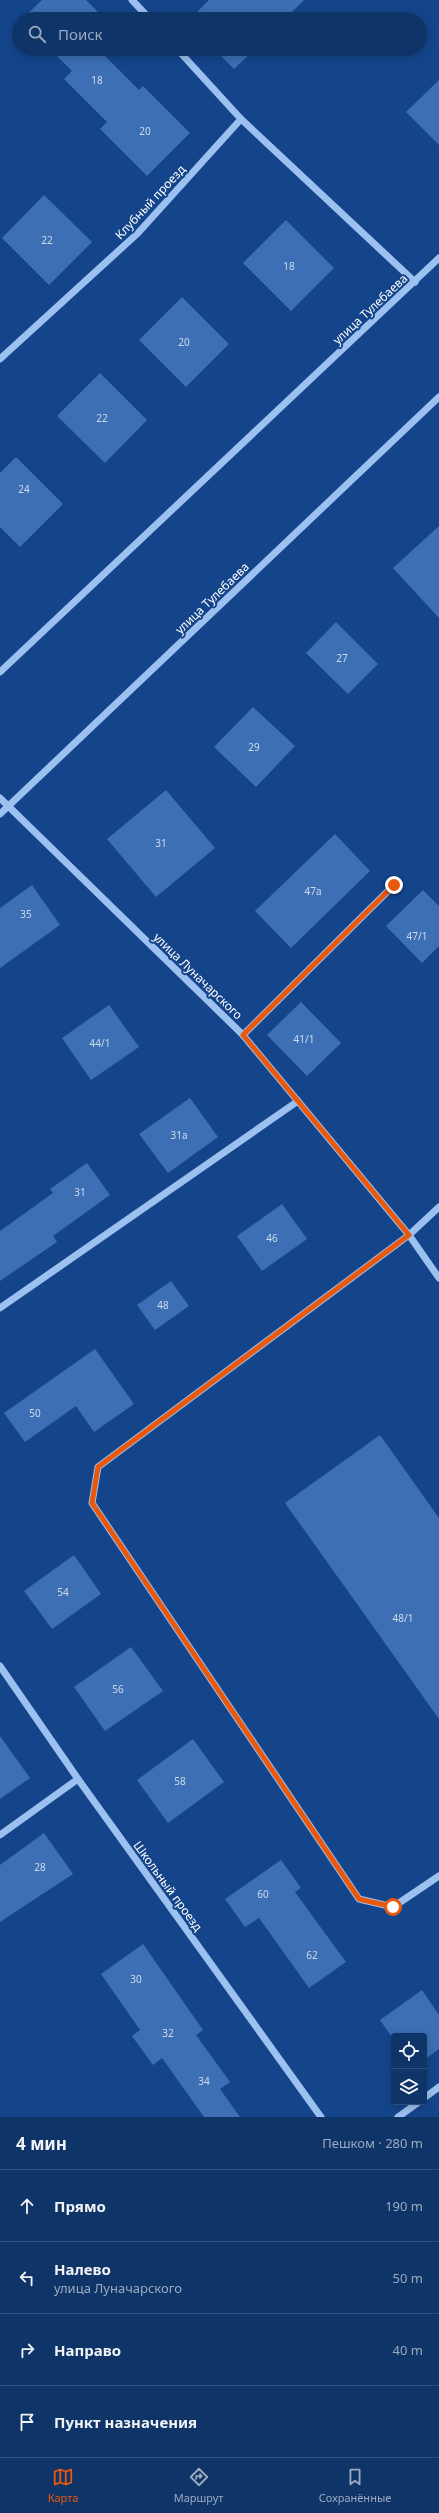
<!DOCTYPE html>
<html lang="ru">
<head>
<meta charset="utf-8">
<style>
  :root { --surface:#0f3468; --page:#183c6e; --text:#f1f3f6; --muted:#9baac0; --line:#2f4f7c; --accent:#ea580c }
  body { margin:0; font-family:"Noto Sans",sans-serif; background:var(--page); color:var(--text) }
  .controls { position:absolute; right:12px; bottom:12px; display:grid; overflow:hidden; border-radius:4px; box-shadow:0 2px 10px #0003 }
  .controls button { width:36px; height:36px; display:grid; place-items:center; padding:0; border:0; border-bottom:1px solid var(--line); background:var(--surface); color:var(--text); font:20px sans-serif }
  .stop { position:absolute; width:12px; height:12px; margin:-9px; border:3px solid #ea580c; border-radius:50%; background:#fff }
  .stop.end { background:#ea580c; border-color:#fff; box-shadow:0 1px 4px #0008 }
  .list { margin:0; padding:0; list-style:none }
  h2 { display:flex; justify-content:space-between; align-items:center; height:52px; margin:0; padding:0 16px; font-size:17px }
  h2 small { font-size:13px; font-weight:400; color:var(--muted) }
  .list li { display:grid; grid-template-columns:26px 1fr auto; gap:12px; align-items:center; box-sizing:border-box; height:72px; padding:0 16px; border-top:1px solid var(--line) }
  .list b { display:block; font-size:15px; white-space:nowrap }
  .list p { margin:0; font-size:13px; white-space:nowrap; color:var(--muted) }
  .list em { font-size:13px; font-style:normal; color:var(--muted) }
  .icon { flex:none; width:22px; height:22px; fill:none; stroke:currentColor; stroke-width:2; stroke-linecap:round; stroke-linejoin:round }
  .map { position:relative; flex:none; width:439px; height:2117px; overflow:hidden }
  .search { position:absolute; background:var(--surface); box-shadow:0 2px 10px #0003; left:12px; right:12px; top:12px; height:44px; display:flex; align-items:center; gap:10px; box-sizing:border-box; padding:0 14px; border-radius:22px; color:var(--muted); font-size:15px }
  .sheet { height:340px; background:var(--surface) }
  nav { display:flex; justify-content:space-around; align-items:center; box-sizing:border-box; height:56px; border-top:1px solid var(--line); background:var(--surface); font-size:11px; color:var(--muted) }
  nav a { display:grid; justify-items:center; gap:2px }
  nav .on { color:var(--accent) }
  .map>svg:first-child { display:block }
  .building { fill:#3c6fb4 }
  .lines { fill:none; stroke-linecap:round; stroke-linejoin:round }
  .minor { stroke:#9cc0f0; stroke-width:7 }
  .route { stroke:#ea580c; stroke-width:5 }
  .labels { text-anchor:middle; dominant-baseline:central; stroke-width:4; stroke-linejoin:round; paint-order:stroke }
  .number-label { font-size:10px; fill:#cedbec }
  .street-label { font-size:12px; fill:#fff; stroke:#14458b }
</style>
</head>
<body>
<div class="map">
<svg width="439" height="2117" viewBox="0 0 439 2117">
  <rect width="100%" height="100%" fill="#14458b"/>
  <g class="building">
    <polygon points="42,0 86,0 105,19 22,19"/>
    <polygon points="209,0 304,0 285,19 190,19"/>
    <polygon points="50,49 98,49 139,90 143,86 190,133 147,176 100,129 107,122 64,79 72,71"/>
    <polygon points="214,49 255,49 234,69"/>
    <polygon points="439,80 439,145 406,112"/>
    <polygon points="44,195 92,242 49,285 2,238"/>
    <polygon points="286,220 334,268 291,311 243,263"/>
    <polygon points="182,297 229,344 186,387 139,340"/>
    <polygon points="100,373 147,420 105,463 57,416"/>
    <polygon points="16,457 63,504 20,547 0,527 0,473"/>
    <polygon points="439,526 439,618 393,568"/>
    <polygon points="336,622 378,664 348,694 306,653"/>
    <polygon points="253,707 295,746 256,787 214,747"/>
    <polygon points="166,790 215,848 156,897 107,839"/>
    <polygon points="335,834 370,871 291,948 255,911"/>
    <polygon points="32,885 60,925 0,968 0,908"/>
    <polygon points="423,890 439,906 439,946 422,963 386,926"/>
    <polygon points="301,1002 341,1043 307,1076 267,1035"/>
    <polygon points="109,1005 139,1047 91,1080 62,1038"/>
    <polygon points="190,1098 218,1137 168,1173 139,1134"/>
    <polygon points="87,1163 110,1195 53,1236 57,1242 0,1281 0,1231 53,1193 50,1189"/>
    <polygon points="282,1204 307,1239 262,1271 237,1236"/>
    <polygon points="171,1281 189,1306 155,1330 137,1305"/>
    <polygon points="95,1349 134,1404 94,1432 76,1406 25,1442 4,1413"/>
    <polygon points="380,1435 439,1518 439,1719 285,1503"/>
    <polygon points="74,1555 101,1594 52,1629 24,1591"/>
    <polygon points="131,1647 163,1691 105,1731 74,1687"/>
    <polygon points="0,1736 30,1778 0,1799"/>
    <polygon points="193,1739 224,1782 168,1823 137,1780"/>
    <polygon points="44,1833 73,1874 0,1922 0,1865"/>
    <polygon points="281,1860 301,1888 295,1892 346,1962 309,1988 259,1918 245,1927 225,1899"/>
    <polygon points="143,1944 203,2030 196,2035 230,2082 220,2089 240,2117 204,2117 162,2058 153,2065 132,2036 140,2030 101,1974"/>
    <polygon points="422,1990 439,2015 439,2049 424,2060 424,2036 394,2036 394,2040 380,2020"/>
  </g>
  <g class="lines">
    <g class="minor">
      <polyline points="132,0 150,19"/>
      <polyline points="241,119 415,282"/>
      <polyline points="0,359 138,233 241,119 177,49"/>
      <polyline points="0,672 439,258"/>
      <polyline points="0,798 243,1035 409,1235 439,1278"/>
      <polyline points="0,814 439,397"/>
      <polyline points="243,1035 394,885"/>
      <polyline points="439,1207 409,1235 98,1467 92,1503 359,1899 393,1907 439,1876"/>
      <polyline points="0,1308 298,1101"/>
      <polyline points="0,1666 78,1779 321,2117"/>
      <polyline points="0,1835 78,1779"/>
      <polyline points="424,2098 439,2087"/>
      <polyline points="398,2117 419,2102"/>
    </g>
  </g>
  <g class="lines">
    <polyline class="route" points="393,1907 359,1899 92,1503 98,1467 409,1235 243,1035 394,885"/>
  </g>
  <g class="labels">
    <g class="number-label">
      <text x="97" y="80">18</text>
      <text x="145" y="131">20</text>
      <text x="47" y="240">22</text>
      <text x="289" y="266">18</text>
      <text x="184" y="342">20</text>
      <text x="102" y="418">22</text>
      <text x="24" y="489">24</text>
      <text x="342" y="658">27</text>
      <text x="254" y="747">29</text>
      <text x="161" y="843">31</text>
      <text x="313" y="891">47а</text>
      <text x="26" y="914">35</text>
      <text x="417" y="936">47/1</text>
      <text x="304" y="1039">41/1</text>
      <text x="100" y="1043">44/1</text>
      <text x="179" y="1135">31а</text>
      <text x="80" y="1192">31</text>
      <text x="272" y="1238">46</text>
      <text x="163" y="1305">48</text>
      <text x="35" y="1413">50</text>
      <text x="63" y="1592">54</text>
      <text x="403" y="1618">48/1</text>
      <text x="118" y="1689">56</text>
      <text x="180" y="1781">58</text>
      <text x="40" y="1867">28</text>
      <text x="263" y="1894">60</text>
      <text x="312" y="1955">62</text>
      <text x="136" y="1979">30</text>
      <text x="168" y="2033">32</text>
      <text x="204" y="2081">34</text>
    </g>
    <g class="street-label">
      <text transform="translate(150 202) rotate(-47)">Клубный проезд</text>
      <text transform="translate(370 309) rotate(-43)">улица Тулебаева</text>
      <text transform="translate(212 598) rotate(-44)">улица Тулебаева</text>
      <text transform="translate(198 976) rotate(44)">улица Луначарского</text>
      <text transform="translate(168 1886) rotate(54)">Школьный проезд</text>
    </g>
  </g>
</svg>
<div class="controls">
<button><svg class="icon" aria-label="locate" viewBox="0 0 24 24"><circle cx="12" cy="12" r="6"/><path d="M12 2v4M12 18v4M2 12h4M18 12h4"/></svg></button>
<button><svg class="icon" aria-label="layers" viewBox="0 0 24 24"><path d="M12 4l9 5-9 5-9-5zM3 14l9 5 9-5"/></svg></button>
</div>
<div class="stop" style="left:393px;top:1907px"></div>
<div class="stop end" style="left:394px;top:885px"></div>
<div class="search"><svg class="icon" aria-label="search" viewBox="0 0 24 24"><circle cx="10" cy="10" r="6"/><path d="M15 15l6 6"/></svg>Поиск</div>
</div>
<section class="sheet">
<h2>4 мин<small>Пешком · 280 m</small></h2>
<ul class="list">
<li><svg class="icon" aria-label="ahead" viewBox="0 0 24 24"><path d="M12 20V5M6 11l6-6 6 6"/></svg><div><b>Прямо</b></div><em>190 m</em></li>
<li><svg class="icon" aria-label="left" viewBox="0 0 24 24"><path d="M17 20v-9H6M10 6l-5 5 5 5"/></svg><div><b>Налево</b><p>улица Луначарского</p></div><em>50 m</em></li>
<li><svg class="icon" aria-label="right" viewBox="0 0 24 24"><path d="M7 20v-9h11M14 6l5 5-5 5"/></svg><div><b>Направо</b></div><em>40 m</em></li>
<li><svg class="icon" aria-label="arrive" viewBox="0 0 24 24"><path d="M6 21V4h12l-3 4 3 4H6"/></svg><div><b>Пункт назначения</b></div></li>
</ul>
</section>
<nav>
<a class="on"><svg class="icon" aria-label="map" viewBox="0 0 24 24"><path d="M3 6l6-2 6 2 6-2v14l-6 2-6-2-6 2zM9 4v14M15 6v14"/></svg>Карта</a>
<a><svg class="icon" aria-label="directions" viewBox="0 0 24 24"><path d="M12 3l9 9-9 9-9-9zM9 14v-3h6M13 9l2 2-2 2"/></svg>Маршрут</a>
<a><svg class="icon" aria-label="saved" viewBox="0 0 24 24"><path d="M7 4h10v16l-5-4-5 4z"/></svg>Сохранённые</a>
</nav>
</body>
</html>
